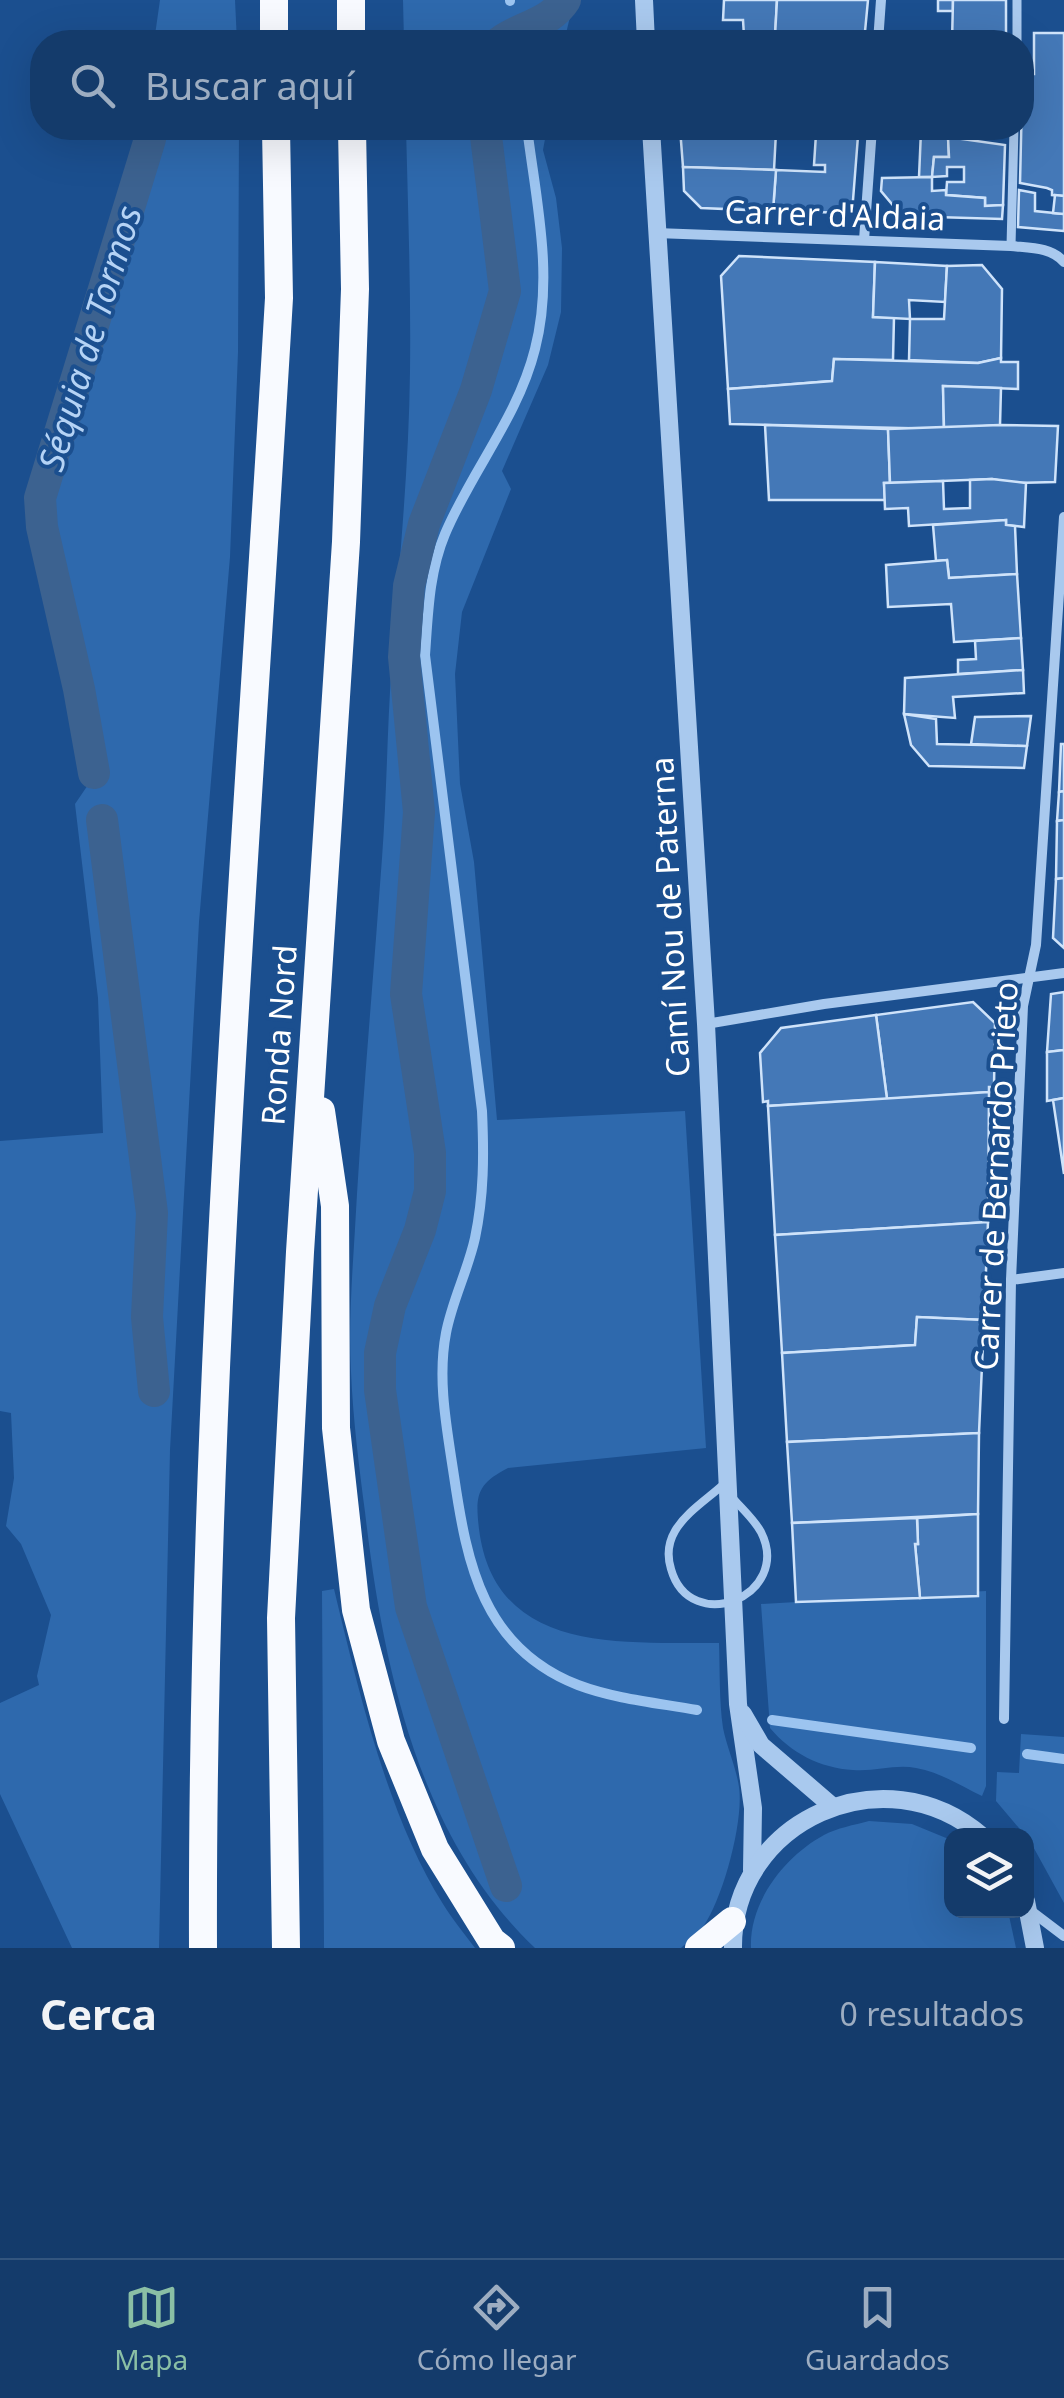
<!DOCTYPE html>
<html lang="es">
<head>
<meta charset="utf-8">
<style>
  :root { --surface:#143b6b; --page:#214673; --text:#f1f3f6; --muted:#9dadc1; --line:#33557e; --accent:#8abfa5 }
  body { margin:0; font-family:"Noto Sans",sans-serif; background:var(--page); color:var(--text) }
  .controls { position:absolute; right:30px; bottom:30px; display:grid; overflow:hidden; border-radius:20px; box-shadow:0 10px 40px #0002 }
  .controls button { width:90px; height:90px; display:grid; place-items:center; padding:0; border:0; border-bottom:2px solid var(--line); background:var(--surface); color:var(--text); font:50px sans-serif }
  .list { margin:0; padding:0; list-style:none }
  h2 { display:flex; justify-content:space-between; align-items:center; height:130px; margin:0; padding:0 40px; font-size:42px }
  h2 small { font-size:32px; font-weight:400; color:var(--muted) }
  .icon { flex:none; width:55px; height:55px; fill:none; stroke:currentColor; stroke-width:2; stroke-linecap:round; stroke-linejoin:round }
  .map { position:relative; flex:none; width:1064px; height:1948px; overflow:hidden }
  .search { position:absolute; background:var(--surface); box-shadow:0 10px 40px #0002; left:30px; right:30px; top:30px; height:110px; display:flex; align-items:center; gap:25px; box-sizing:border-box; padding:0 35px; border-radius:40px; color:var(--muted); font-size:38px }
  .sheet { height:310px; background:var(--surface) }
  nav { display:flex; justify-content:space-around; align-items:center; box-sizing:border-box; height:140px; border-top:2px solid var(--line); background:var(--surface); font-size:28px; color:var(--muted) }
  nav a { display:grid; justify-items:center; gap:5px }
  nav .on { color:var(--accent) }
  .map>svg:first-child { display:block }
  .green { fill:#2e69ad }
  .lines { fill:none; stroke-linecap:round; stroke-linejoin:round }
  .stream { stroke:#9cc4f0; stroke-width:10 }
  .canal { stroke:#3c6290; stroke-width:32 }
  .building { fill:#4478b7; stroke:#cfe3fa; stroke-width:2.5 }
  .service { stroke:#a9c9ee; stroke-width:8 }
  .pedestrian { stroke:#a9c9ee; stroke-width:9 }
  .minor { stroke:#a9c9ee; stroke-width:10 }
  .tertiary { stroke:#a9c9ee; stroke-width:18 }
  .trunk { stroke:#f8faff; stroke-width:28 }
  .labels { text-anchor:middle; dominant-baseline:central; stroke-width:8; stroke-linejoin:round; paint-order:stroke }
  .street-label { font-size:32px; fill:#fff; stroke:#1b4f8f }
  .water-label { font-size:35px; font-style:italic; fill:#b5d3f5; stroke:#1b4f8f }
</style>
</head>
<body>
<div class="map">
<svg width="1064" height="1948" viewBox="0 0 1064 1948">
  <rect width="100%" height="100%" fill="#1b4f8f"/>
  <g class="green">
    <polygon points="160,0 235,0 237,42 154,42"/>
    <polygon points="403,0 574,0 564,42 404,42"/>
    <polygon points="142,128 239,128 238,352 230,557 199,922 170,1450 159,1948 72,1948 0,1794 0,1703 39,1685 37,1676 51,1615 21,1544 6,1526 14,1478 11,1413 0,1411 0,1141 103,1133 98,998 75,804 92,779 34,515 35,492 43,477"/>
    <path d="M406,128h141l-4,22 13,48 6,50 -1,64 -13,53 -46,106 9,18 -49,123 -7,62 5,110 14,78 23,258 188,-9 21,337 -198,20c-31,16 -33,27 -29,61 16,127 144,113 240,114 1,28 0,57 4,85 4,20 13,39 16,59 5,34 -16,112 -36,140 -6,8 -15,14 -22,21h-146c-117,-111 -152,-282 -170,-436 -6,-46 -12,-93 -14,-140 -3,-59 3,-119 6,-178 7,-112 17,-224 25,-336 5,-66 5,-131 10,-197 7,-97 17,-193 18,-290 1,-81 -2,-162 -4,-243z"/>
    <path d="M334,1589c24,100 54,228 109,315 9,15 21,29 32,44h-151l-2,-357z"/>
    <path d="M986,1591v195l-4,10c-21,-10 -42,-24 -66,-28 -21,-4 -42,4 -63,2 -33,-2 -62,-17 -83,-42l-9,-124z"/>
    <polygon points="1021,1734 1064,1737 1064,1903 1030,1841 996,1801 997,1772 1019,1773"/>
    <path d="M869,1821l43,3 39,16 1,70 56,1 8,37h-265c-2,-46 34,-92 73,-113 13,-7 30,-10 45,-14z"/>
  </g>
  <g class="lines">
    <g class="stream">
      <polyline points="510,0 510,1"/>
      <path d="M527,128c9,72 27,148 8,221 -17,68 -63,121 -90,185 -16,38 -17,80 -20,121l57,456c2,44 2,84 -7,127 -7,32 -23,63 -29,95 -9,47 1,96 8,143 13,88 29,172 124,209 37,14 80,18 119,25"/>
      <polyline points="772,1720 971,1748"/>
      <polyline points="1027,1754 1064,1759"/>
    </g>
    <g class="canal">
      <path d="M500,42c20,-15 51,-19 65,-42"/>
      <polyline points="485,128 505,291 476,390 424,524 409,586 404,657 419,812 406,994 430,1153 430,1191 420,1230 390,1306 380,1353 380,1390 411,1607 506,1886"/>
      <polyline points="94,773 79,689 42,527 40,498 150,139"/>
      <polyline points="102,820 152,1213 147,1317 154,1391"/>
    </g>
  </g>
  <g class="building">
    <polygon points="724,0 777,0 775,38 744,36 743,20 723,20"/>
    <polygon points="777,0 868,0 864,42 792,42 792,37 775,36"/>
    <rect x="938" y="0" width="15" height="11"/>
    <polygon points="953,0 1006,0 1006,42 952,42"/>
    <polygon points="1034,33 1064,33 1064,196 1052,195 1052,190 1047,188 1020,183 1022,98 1026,98 1026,74 1034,74"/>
    <polygon points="680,128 776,132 774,170 683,167"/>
    <polygon points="790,128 858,128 858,136 790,133"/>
    <polygon points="921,131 948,137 949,157 934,157 932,177 919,177"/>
    <polygon points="816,134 858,136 852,213 773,211 776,170 825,172 825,165 814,165"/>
    <polygon points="948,137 1005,145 1003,205 985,206 985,198 946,195 947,182 964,182 964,167 947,167 947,176 932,177 934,157 949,157"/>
    <polygon points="683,167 776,170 773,211 701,208 684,191"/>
    <polygon points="932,177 932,191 946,190 946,195 985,198 985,206 1003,205 1002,219 902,216 881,191 882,178"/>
    <polygon points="1019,190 1035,193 1035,211 1064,214 1064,231 1018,227"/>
    <polygon points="1055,195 1064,196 1064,214 1053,213"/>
    <polygon points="739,256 875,262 873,317 894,317 893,360 834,359 832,381 728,389 721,276"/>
    <polygon points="875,262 947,266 945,302 909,300 910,319 873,317"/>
    <polygon points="982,265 1002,289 1001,358 978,363 909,360 910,319 944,319 947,266"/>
    <polygon points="1001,358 1001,362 1018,362 1018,389 943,386 944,429 730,424 728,389 832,381 834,359 978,363"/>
    <polygon points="943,386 1001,388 1000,425 944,429"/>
    <polygon points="765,425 888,429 890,483 884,483 885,500 769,500"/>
    <polygon points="1000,425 1058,426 1055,482 1014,483 992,479 890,483 888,429"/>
    <polygon points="992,479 1026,483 1024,527 1006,525 1006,520 909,526 908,508 885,509 884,483 943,481 944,509 970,508 970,480"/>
    <polygon points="1006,520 1006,525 1015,526 1017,574 949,578 947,560 936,561 933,525"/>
    <polygon points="947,560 949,578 1017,574 1021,638 954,642 951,604 888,607 886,565"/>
    <polygon points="1021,638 1023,670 958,674 958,660 976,659 975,641"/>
    <polygon points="1023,670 1024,693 953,697 955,718 904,714 905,678"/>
    <polygon points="904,714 936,719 937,744 1027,746 1024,768 929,766 911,745"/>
    <polygon points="1031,716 1027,746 971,744 975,717"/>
    <polygon points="1061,744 1064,744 1064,791 1059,792"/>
    <polygon points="1064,791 1064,820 1057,821 1059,792"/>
    <polygon points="1064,820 1064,878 1056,879 1057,821"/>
    <polygon points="1064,878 1064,948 1053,938 1056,879"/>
    <polygon points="1064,992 1064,1050 1047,1052 1051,994"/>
    <polygon points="973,1002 995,1023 994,1087 989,1087 989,1092 887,1099 876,1015"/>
    <polygon points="876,1015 887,1099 768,1106 768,1101 763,1102 760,1053 781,1028"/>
    <polygon points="1064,1050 1064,1098 1047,1101 1047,1052"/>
    <polygon points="989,1092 988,1222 775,1235 768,1106"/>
    <polygon points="1064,1098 1064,1174 1053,1100"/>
    <polygon points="988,1222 984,1320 917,1317 915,1345 782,1353 775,1235"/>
    <polygon points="917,1317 984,1320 979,1433 787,1442 782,1353 915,1345"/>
    <polygon points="979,1433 978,1514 792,1523 787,1442"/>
    <polygon points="978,1514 978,1596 920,1598 915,1544 918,1544 917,1518"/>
    <polygon points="917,1518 918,1544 915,1544 920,1598 796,1602 792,1523"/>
  </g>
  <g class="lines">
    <path class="service" d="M725,1483c-16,15 -39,29 -50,48 -7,12 -8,25 -4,38 19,68 122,27 90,-37 -7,-13 -20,-24 -30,-36"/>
    <g class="pedestrian">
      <polyline points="1017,42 1017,0"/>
      <polyline points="1011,246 1014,128"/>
    </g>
    <g class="minor">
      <polyline points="878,42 881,0"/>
      <path d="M656,233l355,13c19,2 40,1 53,16"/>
      <polyline points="864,240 872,128"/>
      <polyline points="706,1024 824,1004 1064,973"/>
      <polyline points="1011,1280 1064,1273"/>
      <polyline points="1004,1719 1011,1280 1023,1006 1036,945 1064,517"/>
      <polyline points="1031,1911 1064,1936"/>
    </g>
    <g class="tertiary">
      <polyline points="644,0 646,42"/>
      <polyline points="651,128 706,1024 738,1704 753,1808 752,1870"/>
      <polyline points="743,1714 761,1745 832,1806"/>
      <polyline points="1026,1901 1035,1948"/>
      <path d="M733,1948c-1,-128 152,-196 249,-112"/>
    </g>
    <g class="trunk">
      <polyline points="274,0 274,42"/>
      <polyline points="351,0 351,42"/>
      <polyline points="321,1111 335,1206 336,1428 356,1610 391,1741 435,1849 492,1941 501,1948"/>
      <path d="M203,1948c-2,-550 44,-1102 76,-1650l-3,-170"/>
      <polyline points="286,1948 281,1618 300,1252 346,542 355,289 352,128"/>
      <polyline points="699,1948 732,1921"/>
    </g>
  </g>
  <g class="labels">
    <g class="street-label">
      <text transform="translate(835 214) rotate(2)">Carrer d'Aldaia</text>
      <text transform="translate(669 917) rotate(-93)">Camí Nou de Paterna</text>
      <text transform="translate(278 1035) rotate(-86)">Ronda Nord</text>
      <text transform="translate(995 1176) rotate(-87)">Carrer de Bernardo Prieto</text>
    </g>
    <g class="water-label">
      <text transform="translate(89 338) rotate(-73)">Séquia de Tormos</text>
    </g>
  </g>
</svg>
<div class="controls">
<button><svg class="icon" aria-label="layers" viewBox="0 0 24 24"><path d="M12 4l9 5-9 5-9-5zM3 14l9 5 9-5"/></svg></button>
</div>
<div class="search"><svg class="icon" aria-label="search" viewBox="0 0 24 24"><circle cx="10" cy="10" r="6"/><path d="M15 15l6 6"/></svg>Buscar aquí</div>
</div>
<section class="sheet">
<h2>Cerca<small>0 resultados</small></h2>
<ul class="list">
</ul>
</section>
<nav>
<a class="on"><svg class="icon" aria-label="map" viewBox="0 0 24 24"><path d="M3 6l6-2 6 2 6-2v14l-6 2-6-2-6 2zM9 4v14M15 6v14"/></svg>Mapa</a>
<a><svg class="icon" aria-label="directions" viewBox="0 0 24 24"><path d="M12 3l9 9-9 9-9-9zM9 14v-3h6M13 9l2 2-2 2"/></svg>Cómo llegar</a>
<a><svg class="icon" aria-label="saved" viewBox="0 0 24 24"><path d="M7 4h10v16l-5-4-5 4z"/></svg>Guardados</a>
</nav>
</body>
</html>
